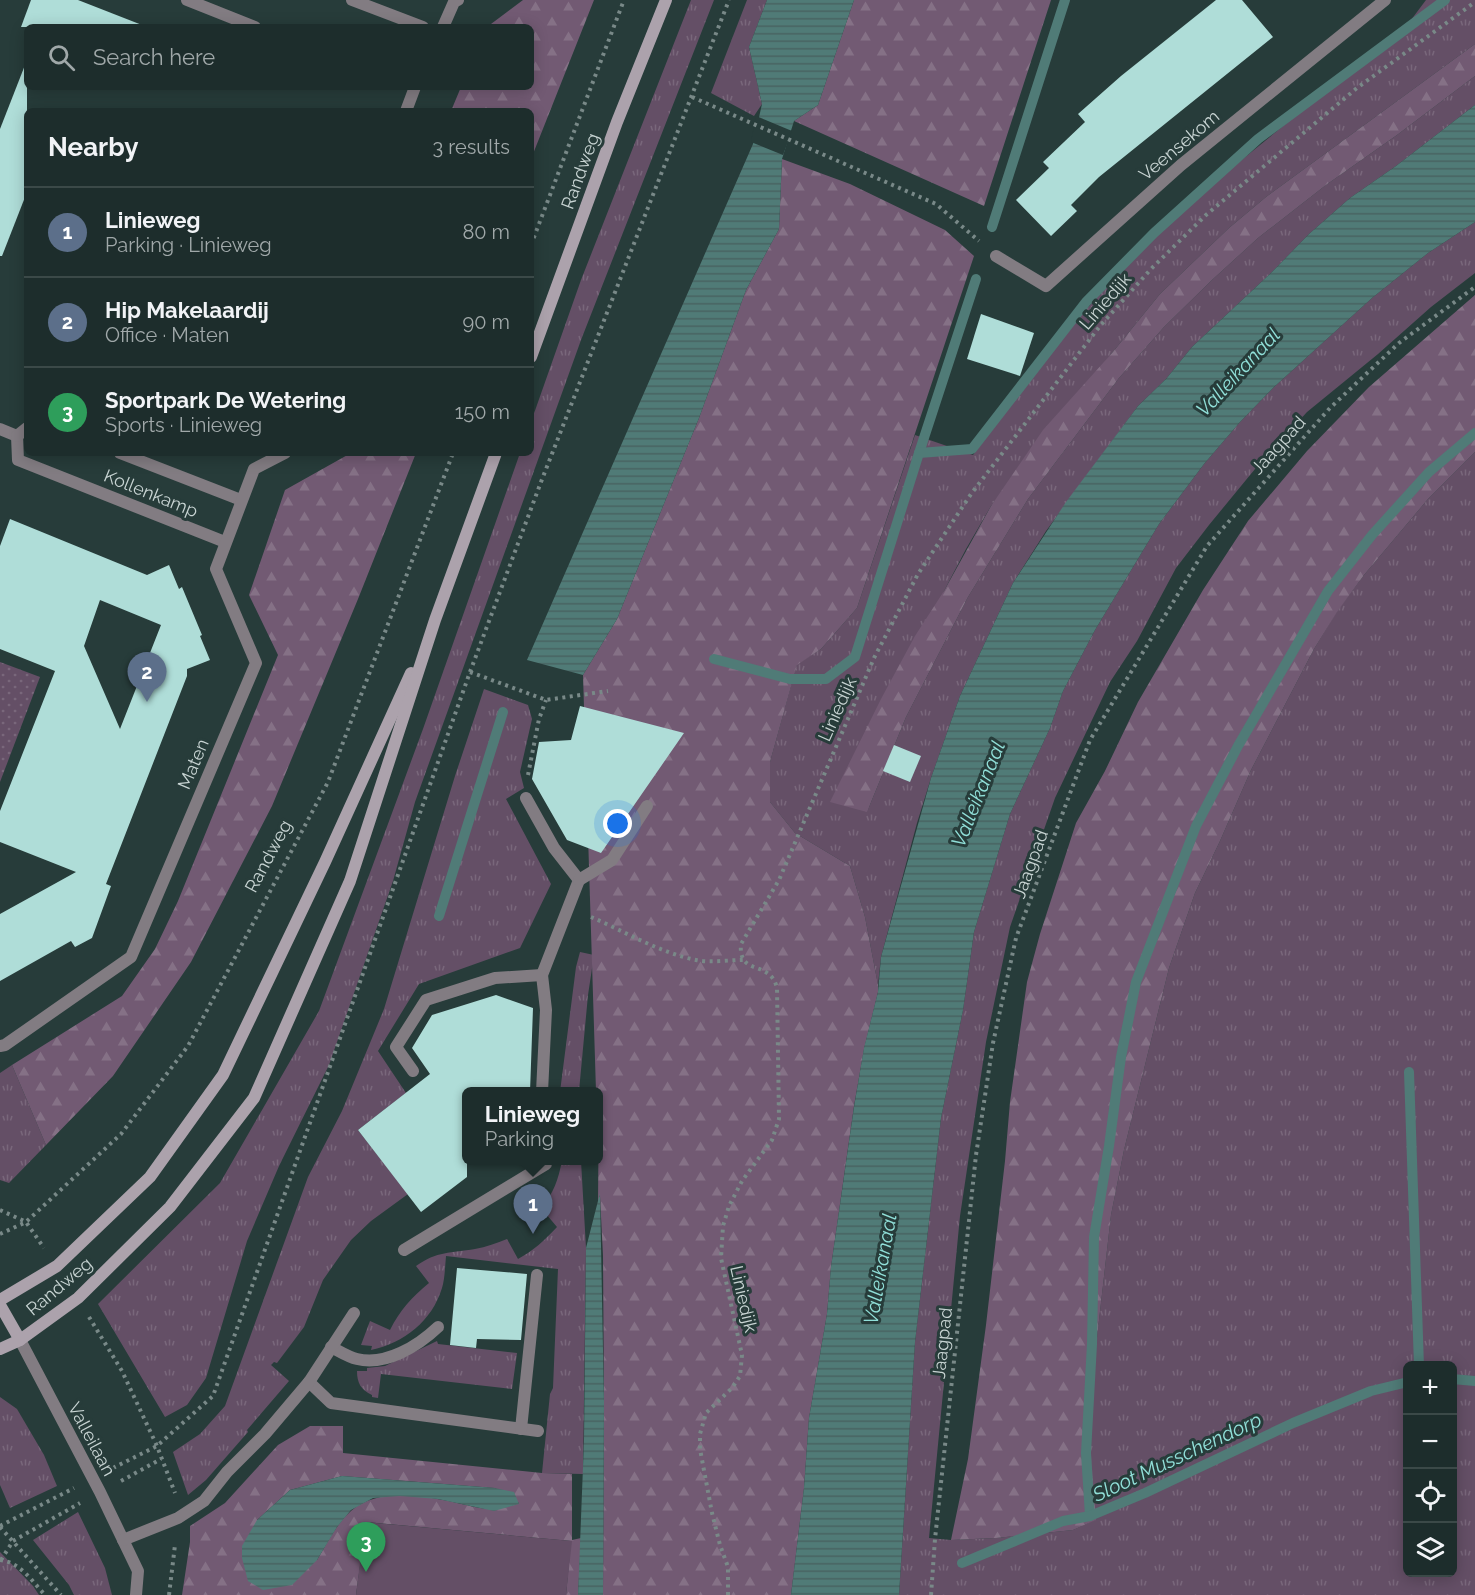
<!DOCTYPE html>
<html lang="en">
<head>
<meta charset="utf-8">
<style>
  :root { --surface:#1d2d2c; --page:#253534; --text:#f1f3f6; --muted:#a0a8a9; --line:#3b4948; --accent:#d93025 }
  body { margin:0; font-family:Raleway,sans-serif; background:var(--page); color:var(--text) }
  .controls { position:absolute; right:18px; bottom:18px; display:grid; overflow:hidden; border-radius:9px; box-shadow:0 3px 15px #0003 }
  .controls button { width:54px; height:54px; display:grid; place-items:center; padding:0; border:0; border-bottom:2px solid var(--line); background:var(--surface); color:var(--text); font:30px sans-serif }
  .you { position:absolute; left:618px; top:824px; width:21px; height:21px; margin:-15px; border:4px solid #fff; border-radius:50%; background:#1a73e8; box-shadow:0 0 0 9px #1a73e833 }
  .badge { display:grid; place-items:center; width:39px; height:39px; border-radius:50%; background:var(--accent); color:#fff; font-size:20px; font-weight:700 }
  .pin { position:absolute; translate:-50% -50px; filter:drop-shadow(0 2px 3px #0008) }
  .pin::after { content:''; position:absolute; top:32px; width:21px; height:18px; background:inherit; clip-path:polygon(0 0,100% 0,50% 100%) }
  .popup { position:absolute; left:462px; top:1087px; width:141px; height:78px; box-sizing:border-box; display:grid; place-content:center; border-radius:9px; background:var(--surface); filter:drop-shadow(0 2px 4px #0005); font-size:20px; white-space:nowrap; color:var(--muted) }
  .popup b { font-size:22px; color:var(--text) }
  .popup::after { content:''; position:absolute; left:50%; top:100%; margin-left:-12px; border:12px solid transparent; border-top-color:var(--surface) }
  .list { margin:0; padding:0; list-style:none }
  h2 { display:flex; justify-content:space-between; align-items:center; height:78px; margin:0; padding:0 24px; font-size:26px }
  h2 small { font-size:20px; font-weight:400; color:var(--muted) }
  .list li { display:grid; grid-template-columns:39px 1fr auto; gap:18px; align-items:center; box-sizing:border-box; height:90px; padding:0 24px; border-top:2px solid var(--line) }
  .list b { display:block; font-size:22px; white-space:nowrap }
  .list p { margin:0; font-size:20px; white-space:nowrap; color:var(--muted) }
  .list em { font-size:20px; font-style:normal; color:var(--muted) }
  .icon { flex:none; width:33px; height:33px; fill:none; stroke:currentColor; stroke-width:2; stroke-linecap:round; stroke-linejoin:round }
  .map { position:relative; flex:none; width:1475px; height:1595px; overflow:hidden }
  .search { position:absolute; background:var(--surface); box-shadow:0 3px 15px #0003; left:24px; top:24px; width:510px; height:66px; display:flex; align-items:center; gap:15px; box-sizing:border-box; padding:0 21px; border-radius:9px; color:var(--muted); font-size:22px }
  .panel { position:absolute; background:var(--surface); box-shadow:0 3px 15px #0003; left:24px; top:108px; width:510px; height:348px; border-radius:9px }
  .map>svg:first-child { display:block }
  .grass { fill:url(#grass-tufts); fill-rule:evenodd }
  .forest { fill:url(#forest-firs); fill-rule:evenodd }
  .park { fill:url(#park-dots) }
  .pitch { fill:#644f66 }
  .water { fill:url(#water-rules) }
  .pier { fill:#273c3a }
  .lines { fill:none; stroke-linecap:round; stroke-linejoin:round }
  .stream { stroke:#507b77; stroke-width:10 }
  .building { fill:#afddd8; fill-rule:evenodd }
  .path { stroke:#798988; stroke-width:4; stroke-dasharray:3 4.5; stroke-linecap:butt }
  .service { stroke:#827c82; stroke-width:12 }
  .minor { stroke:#827c82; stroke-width:12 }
  .secondary { stroke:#aca2ac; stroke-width:12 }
  .labels { text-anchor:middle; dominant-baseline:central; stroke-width:6; stroke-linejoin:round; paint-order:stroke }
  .street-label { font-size:18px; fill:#c8d4d3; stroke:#273c3a }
  .water-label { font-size:20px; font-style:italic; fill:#91e0d9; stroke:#273c3a }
</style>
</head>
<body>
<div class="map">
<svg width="1475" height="1595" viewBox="0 0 1475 1595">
  <defs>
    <pattern id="grass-tufts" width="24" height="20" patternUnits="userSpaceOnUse" patternTransform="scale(1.5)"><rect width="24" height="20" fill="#644f66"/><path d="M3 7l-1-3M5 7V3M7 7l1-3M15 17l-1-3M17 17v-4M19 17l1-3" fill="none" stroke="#79677b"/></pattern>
    <pattern id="forest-firs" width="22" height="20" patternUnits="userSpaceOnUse" patternTransform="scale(1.5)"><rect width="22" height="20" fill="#725a73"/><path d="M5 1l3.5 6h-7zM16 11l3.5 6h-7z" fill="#857186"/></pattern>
    <pattern id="park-dots" width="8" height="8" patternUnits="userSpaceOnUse" patternTransform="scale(1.5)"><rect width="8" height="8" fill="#644f66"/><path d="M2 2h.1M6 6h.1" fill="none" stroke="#79677b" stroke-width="1.8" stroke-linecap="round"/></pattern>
    <pattern id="water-rules" width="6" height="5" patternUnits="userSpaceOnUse" patternTransform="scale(1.5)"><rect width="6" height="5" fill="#507b77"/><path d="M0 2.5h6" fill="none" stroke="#486361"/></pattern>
  </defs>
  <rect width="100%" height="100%" fill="#273c3a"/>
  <g class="grass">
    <polygon points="691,0 714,0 581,340 415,802 393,881 329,1065 279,1166 247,1241 206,1378 187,1405 165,1417 98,1304 220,1183 319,1011 423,729 520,453 531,453 531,422 581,280"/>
    <polygon points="747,0 767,0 749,47 762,104 754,116 711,93"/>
    <polygon points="1426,0 1475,0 1475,44 1266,197 1229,228 1160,294 1112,353 991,506 966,549 944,591 867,812 906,717 968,597 1028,499 1119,378 1164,327 1212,280 1258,238 1326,185 1397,135 1475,76 1475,105 1396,166 1350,198 1309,234 1273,271 1192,347 1166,379 1138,406 1046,531 1013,583 960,696 931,778 917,823 881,957 878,985 865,917 850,866 795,833 770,802 770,762 797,664 821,649 857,608 915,435 973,455 1064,335 1123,267 1200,194 1408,24"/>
    <path d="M1475,222v51l-44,34 -53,47 -71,58 -52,57 -46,56 -33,43 -39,73 -27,41 -55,116 -45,129 -24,115 -26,174 -31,322 22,2 45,-2 77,-8 22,-10 -7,-103 23,-202 13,-65 45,-182 26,-75 25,-52 31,-71 63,-121 23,-38 27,-36 64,-76 47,-47v1143h-576l16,-253 26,-224 22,-108 11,-78 36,-118 40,-86 13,-37 32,-61 64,-106 45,-60 36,-42 34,-35 98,-89 56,-45zM1408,1366h44v206h-44z"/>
    <polygon points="484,689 528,705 532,719 520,772 524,788 506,799 551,884 520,948 419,984 378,1051 406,1093 358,1130 408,1194 371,1221 351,1240 323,1280 304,1327 277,1363 274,1362 271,1365 289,1381 247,1430 248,1432 206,1480 188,1495 173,1452 200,1434 225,1406 308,1177 342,1111 384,1009 455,776"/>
    <polygon points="580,952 594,955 588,995 579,1091 560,1092 576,967"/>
    <polygon points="12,1065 46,1145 9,1183 0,1180 0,1073"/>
    <path d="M562,1161h19l5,87 -3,226 -41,-1 8,-79 3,-6 5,-119 -112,-13c-1,10 -1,22 -4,32 -10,33 -38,55 -71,62l1,-4 -11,-1 9,-24 20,9c10,-20 22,-33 39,-47l-13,-17c21,-15 35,-13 59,-17 11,-2 22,-6 32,-10l11,20c15,-8 27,-19 39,-32l-16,-19c13,-15 17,-28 21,-47z"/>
    <path d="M437,1341l1,3 79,9 -5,36 -131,-15 -3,24 -6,-1v-2c-11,-5 -15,-12 -15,-24h10v-3l18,-2z"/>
    <polygon points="0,1397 17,1409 44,1455 57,1486 10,1508 0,1485"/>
    <polygon points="78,1512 105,1568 112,1595 74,1595 69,1585 33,1540"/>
    <polygon points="0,1552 33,1586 39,1595 0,1595"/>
  </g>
  <g class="forest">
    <polygon points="523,0 594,0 531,159 531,111 451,111 461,87 531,87 531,27 487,27"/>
    <polygon points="854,0 1051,0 984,206 794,121 818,105"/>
    <polygon points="1475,44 1475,76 1397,135 1326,185 1258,238 1212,280 1164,327 1119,378 1028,499 968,597 906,717 867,812 830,802 881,699 915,636 944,591 991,506 1043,430 1112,353 1160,294 1229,228 1266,197"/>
    <polygon points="782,159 850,184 945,230 974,256 857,608 821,649 797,665 770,762 770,802 795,833 850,866 865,917 878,985 878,992 864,1049 854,1106 831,1267 827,1314 809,1418 804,1488 791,1595 603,1595 604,1402 603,1256 600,1196 598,1203 599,1092 596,1091 583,675 617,619 699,418 746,290 779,229"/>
    <polygon points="1475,295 1475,452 1428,499 1364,575 1337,612 1314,649 1251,770 1220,841 1195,893 1169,968 1124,1150 1111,1215 1088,1417 1096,1520 1073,1530 996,1538 951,1540 968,1459 986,1325 1005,1161 1010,1102 1027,982 1040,934 1076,823 1105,771 1138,702 1203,590 1248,521 1307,451 1369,387"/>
    <polygon points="351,453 416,453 358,599 272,806 191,962 113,1076 46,1145 12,1065 122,996 155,949 178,901 278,655 249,595 285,490"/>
    <path d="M310,1426h33v27l199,20 30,1v66l9,-2 -3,57h-12l5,-54 -205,-19 -10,73h-174l8,-53v-16l35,-23 53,-58zM342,1476l153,12 24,15c-27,10 -35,6 -62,0 -32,-7 -79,-16 -106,8 -15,13 -24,33 -34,49l-60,-40 33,-30z"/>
  </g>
  <polygon class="park" points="0,662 40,677 0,782"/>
  <polygon class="pitch" points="365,1522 572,1541 566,1595 356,1595"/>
  <g class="water">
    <polygon points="767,0 854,0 818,105 794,121 782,159 779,229 746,290 699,418 617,619 583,675 527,660 753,144 762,104 749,47"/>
    <polygon points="1475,105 1475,222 1428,253 1372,298 1274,387 1240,422 1204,464 1159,524 1095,630 1063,691 1050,728 1010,814 974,932 963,1010 941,1118 915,1342 899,1595 791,1595 804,1488 809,1418 827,1314 831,1267 854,1107 864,1048 878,992 881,957 931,778 960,696 1013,583 1066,502 1138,406 1166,379 1192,347 1273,271 1309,234 1350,198 1396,166"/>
    <polygon points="600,1193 604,1402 603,1595 578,1595 584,1441 586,1248"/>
    <polygon points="342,1476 495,1488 514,1492 519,1504 494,1511 438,1499 400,1496 373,1498 351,1510 337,1527 317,1560 292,1585 263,1590 248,1581 242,1558 242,1546 257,1520 290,1490"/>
  </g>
  <polygon class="pier" points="756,116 792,131 783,155 751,142"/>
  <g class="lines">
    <g class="stream">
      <polyline points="992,227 1065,0"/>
      <polyline points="919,453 976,279"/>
      <polyline points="714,659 790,679 826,679 855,657 919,453 972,449 1086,302 1154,233 1258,139 1445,0"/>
      <polyline points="439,916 503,712"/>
      <polyline points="1409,1072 1419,1366"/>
      <polyline points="1452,1379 1475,1381"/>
      <polyline points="1090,1516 1086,1453 1092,1344 1094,1237 1109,1146 1121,1057 1136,982 1196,826 1238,746 1328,591 1372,535 1429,472 1475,433"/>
      <polyline points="962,1563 1063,1521 1090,1516 1145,1493 1293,1423 1371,1391 1408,1382"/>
    </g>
  </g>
  <g class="building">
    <polygon points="31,0 78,0 142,25 142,27 21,27"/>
    <polygon points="1216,0 1242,0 1273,37 1099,177 1071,205 1077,211 1051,236 1016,200 1049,168 1043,162 1085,122 1078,114 1121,76"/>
    <polygon points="25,65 27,65 27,192 2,256 0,256 0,129"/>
    <polygon points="981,314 1034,333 1020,376 967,359"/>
    <path d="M10,519l137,56 22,-10 10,24 3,-2 20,48 -2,1 10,24 -23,9v7l-81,208 5,2 -19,52 -17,9 -4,-6 -71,40v-67l76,-42 -76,-30v-31l55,-140 -55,-22v-103zM100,600l61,25 -41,104 -36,-83z"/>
    <polygon points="580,706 684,733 601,853 567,840 532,779 539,742 571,740"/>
    <polygon points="894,745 921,756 910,782 883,771"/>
    <polygon points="496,995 533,1008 530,1092 467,1092 467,1177 421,1212 358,1130 430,1074 412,1048 432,1015"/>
    <polygon points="457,1268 527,1274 521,1340 477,1339 476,1348 450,1345"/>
  </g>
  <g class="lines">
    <g class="path">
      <polyline points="692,97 936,204 979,241"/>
      <polyline points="531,245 624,0"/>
      <polyline points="470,672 546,700 608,691"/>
      <polyline points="528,775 539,719 546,700"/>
      <path d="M591,917c33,14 69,36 105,43 14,3 32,0 47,0"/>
      <polyline points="0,1210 26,1222 44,1248"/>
      <polyline points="0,1234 26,1222 121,1134 188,1046 328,782 453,453"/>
      <polyline points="89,1317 122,1371 157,1446 175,1493"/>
      <polyline points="113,1468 157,1446 213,1396 470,672 541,482 729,0"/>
      <polyline points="121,1481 161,1459"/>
      <polyline points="0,1526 74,1488"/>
      <polyline points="0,1527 61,1595"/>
      <path d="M0,1560c20,2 32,21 45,35"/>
      <polyline points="1,1560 13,1541 80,1503"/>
      <polyline points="169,1595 175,1545"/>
      <path d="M728,1595v-28l-8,-22 -8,-32 -12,-64v-15l6,-21 26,-25 8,-12 2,-21 -21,-97 2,-32 6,-20 13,-25 30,-41 7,-21 -2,-131c-7,-29 -39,-11 -36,-44l38,-64 95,-222 44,-84 53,-80 129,-168 51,-57 55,-54 151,-127 118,-86"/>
      <polyline points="931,1595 935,1539 976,1155 993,1043 1016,938 1090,740 1207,546 1330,408 1399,343 1475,287"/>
    </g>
    <g class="service">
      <path d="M331,1347c8,4 17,10 26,12 29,7 61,-13 81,-32"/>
      <polyline points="309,1382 331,1403 538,1431"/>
      <polyline points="521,1429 537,1275"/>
    </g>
    <g class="minor">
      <polyline points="187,0 255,27"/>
      <polyline points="352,0 423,27"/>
      <polyline points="443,27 454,2 458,0"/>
      <polyline points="406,111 415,87"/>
      <polyline points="996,256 1046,286 1181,165 1385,0"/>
      <polyline points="0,429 17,436"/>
      <polyline points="17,436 18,460 225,542"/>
      <polyline points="17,436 27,428"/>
      <polyline points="120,453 241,500"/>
      <polyline points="526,798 554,848 579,880 542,975 546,1010 542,1092"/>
      <polyline points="579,880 612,860 647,806"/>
      <polyline points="0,1046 5,1045 131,957 256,663 216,569 254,469 285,453"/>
      <polyline points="413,1071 396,1047 426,1000 495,978 542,975"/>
      <polyline points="404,1250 546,1164 546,1160"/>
      <polyline points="20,1340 100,1492 138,1571 136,1595"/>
      <polyline points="123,1540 178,1518 204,1501 227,1472 265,1434 309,1382 354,1313"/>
    </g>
    <g class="secondary">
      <polyline points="531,357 617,122 666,0"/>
      <polyline points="0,1300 57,1266 150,1177 223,1075 325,862 411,673"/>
      <polyline points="0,1305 20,1340"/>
      <polyline points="0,1349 20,1340 78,1298 170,1207 254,1098 350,881 435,620 496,453"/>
    </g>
  </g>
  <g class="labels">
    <g class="street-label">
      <text transform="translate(1179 145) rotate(-40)">Veensekom</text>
      <text transform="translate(580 171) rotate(-70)">Randweg</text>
      <text transform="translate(1105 301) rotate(-49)">Liniedijk</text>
      <text transform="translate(1278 445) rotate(-48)">Jaagpad</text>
      <text transform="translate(151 493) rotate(22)">Kollenkamp</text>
      <text transform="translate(837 709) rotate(-66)">Liniedijk</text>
      <text transform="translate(193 764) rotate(-67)">Maten</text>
      <text transform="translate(268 856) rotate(-62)">Randweg</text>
      <text transform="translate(1030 864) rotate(-70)">Jaagpad</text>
      <text transform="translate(59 1286) rotate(-40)">Randweg</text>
      <text transform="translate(744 1299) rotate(77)">Liniedijk</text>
      <text transform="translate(942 1343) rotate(-84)">Jaagpad</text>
      <text transform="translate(92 1439) rotate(62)">Valleilaan</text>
    </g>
    <g class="water-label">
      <text transform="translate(1238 372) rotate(-47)">Valleikanaal</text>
      <text transform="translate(978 794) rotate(-68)">Valleikanaal</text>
      <text transform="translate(880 1269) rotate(-80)">Valleikanaal</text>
      <text transform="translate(1177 1457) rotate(-25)">Sloot Musschendorp</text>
    </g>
  </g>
</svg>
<div class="controls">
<button>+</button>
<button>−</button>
<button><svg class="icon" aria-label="locate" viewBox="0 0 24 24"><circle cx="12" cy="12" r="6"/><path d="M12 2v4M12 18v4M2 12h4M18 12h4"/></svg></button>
<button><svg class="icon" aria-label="layers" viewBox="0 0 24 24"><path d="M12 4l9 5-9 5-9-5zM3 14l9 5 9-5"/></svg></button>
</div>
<div class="you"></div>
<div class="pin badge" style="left:533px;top:1234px;background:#5c6f8a">1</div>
<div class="popup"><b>Linieweg</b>Parking</div>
<div class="pin badge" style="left:147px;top:702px;background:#5c6f8a">2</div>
<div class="pin badge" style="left:366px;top:1572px;background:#2e9e5b">3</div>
<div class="search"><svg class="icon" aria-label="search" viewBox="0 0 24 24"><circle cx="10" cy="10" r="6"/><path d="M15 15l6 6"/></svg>Search here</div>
<section class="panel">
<h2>Nearby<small>3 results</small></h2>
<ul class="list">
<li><span class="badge" style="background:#5c6f8a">1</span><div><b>Linieweg</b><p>Parking · Linieweg</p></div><em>80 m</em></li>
<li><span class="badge" style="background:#5c6f8a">2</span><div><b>Hip Makelaardij</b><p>Office · Maten</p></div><em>90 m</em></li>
<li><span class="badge" style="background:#2e9e5b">3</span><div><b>Sportpark De Wetering</b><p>Sports · Linieweg</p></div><em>150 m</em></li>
</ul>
</section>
</div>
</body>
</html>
